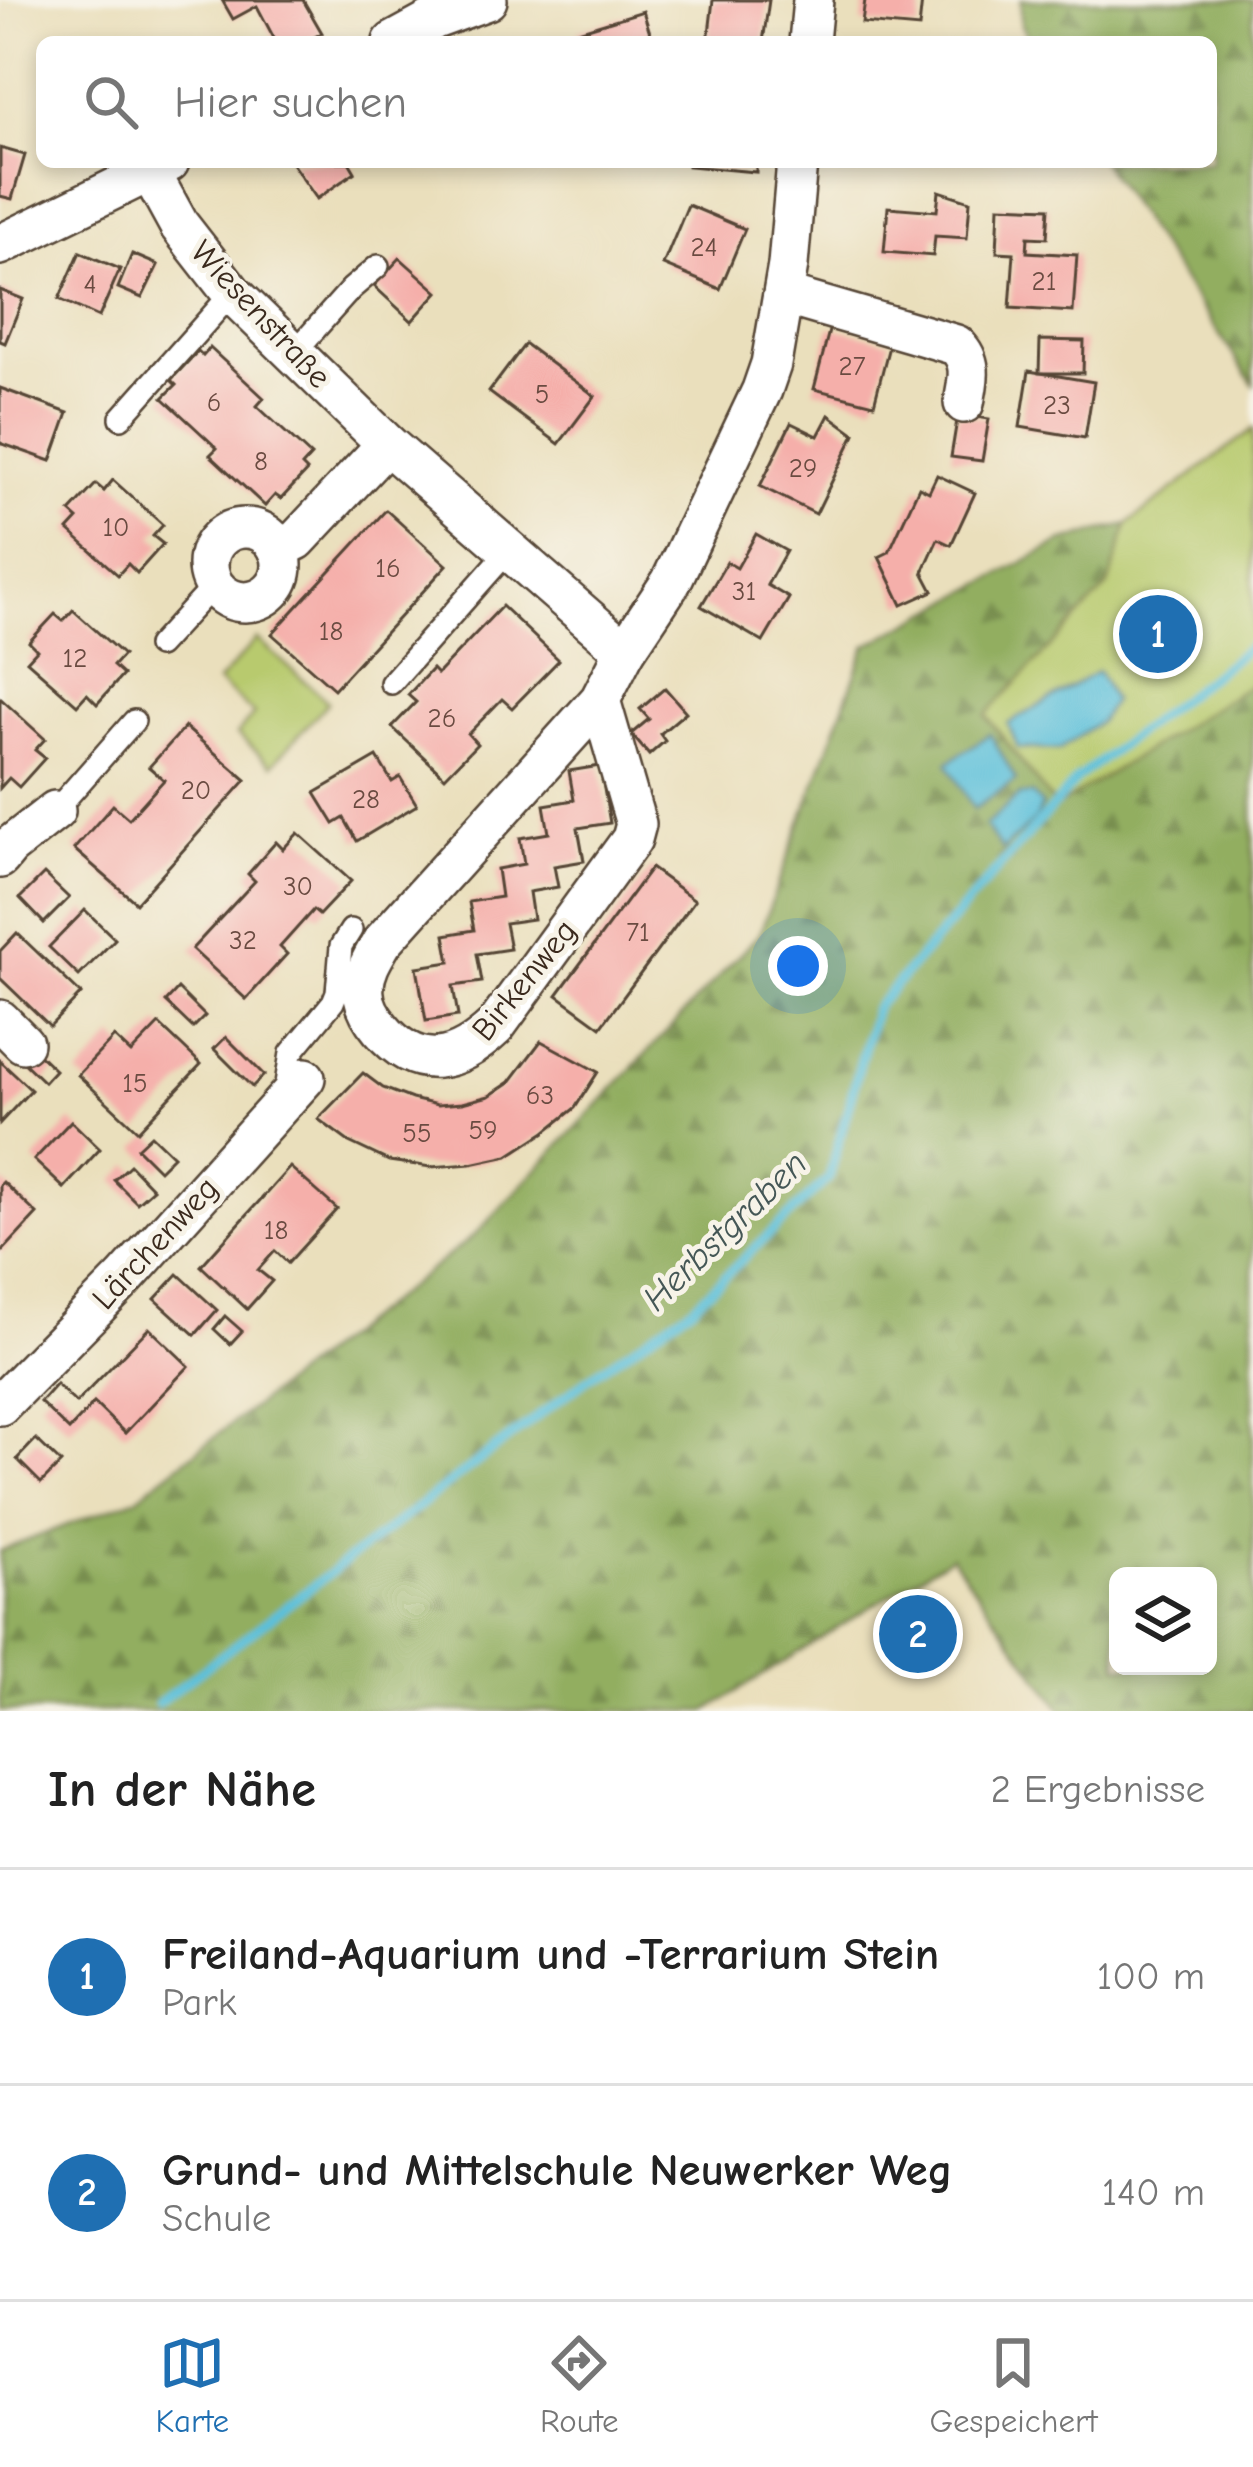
<!DOCTYPE html>
<html lang="de">
<head>
<meta charset="utf-8">
<style>
  :root { --surface:#fff; --page:#f2f2f2; --text:#222; --muted:#767676; --line:#e0e0e0; --accent:#1f6fb2 }
  body { margin:0; font-family:"Comic Neue",sans-serif; background:var(--page); color:var(--text) }
  .controls { position:absolute; right:36px; bottom:36px; display:grid; overflow:hidden; border-radius:18px; box-shadow:0 6px 18px #0003 }
  .controls button { width:108px; height:108px; display:grid; place-items:center; padding:0; border:0; border-bottom:3px solid var(--line); background:var(--surface); color:var(--text); font:60px sans-serif }
  .you { position:absolute; left:798px; top:966px; width:42px; height:42px; margin:-30px; border:9px solid #fff; border-radius:50%; background:#1a73e8; box-shadow:0 0 0 18px #1a73e833 }
  .badge { display:grid; place-items:center; width:78px; height:78px; border-radius:50%; background:var(--accent); color:#fff; font-size:39px; font-weight:700 }
  .pin { position:absolute; translate:-50% -50%; border:6px solid #fff; box-shadow:0 3px 12px #0006 }
  .list { margin:0; padding:0; list-style:none }
  h2 { display:flex; justify-content:space-between; align-items:center; height:156px; margin:0; padding:0 48px; font-size:51px }
  h2 small { font-size:39px; font-weight:400; color:var(--muted) }
  .list li { display:grid; grid-template-columns:78px 1fr auto; gap:36px; align-items:center; box-sizing:border-box; height:216px; padding:0 48px; border-top:3px solid var(--line) }
  .list b { display:block; font-size:45px; white-space:nowrap }
  .list p { margin:0; font-size:39px; white-space:nowrap; color:var(--muted) }
  .list em { font-size:39px; font-style:normal; color:var(--muted) }
  .icon { flex:none; width:66px; height:66px; fill:none; stroke:currentColor; stroke-width:2; stroke-linecap:round; stroke-linejoin:round }
  .map { position:relative; flex:none; width:1253px; height:1711px; overflow:hidden }
  .search { position:absolute; background:var(--surface); box-shadow:0 6px 18px #0003; left:36px; right:36px; top:36px; height:132px; display:flex; align-items:center; gap:30px; box-sizing:border-box; padding:0 42px; border-radius:18px; color:var(--muted); font-size:45px }
  .sheet { height:588px; background:var(--surface) }
  nav { display:flex; justify-content:space-around; align-items:center; box-sizing:border-box; height:168px; border-top:3px solid var(--line); background:var(--surface); font-size:33px; color:var(--muted) }
  nav a { display:grid; justify-items:center; gap:6px }
  nav .on { color:var(--accent) }
  .map>svg:first-child { display:block }
  .forest { fill:url(#forest-firs); stroke:#666c40; stroke-width:3; fill-rule:evenodd }
  .park { fill:#b8ca6e; stroke:#7a7a46; stroke-width:3 }
  .water { fill:#5cc0da; stroke:#4c757c; stroke-width:3 }
  .lines { fill:none; stroke-linecap:round; stroke-linejoin:round }
  .stream { stroke:#5cc0da; stroke-width:9 }
  .building { fill:#f5afaa }
  .service-casing { stroke:#554536; stroke-width:26 }
  .minor-casing { stroke:#554536; stroke-width:44 }
  .service { stroke:#fff; stroke-width:21 }
  .minor { stroke:#fff; stroke-width:39 }
  .labels { text-anchor:middle; dominant-baseline:central; stroke-width:10; stroke-linejoin:round; paint-order:stroke }
  .number-label { font-size:27px; fill:#6a4b41 }
  .street-label { font-size:33px; fill:#3b2a1e; stroke:#f7f3e8 }
  .water-label { font-size:36px; font-style:italic; fill:#455756; stroke:#f7f3e8 }
</style>
</head>
<body>
<div class="map">
<svg width="1253" height="1711" viewBox="0 0 1253 1711">
  <defs>
    <pattern id="forest-firs" width="22" height="20" patternUnits="userSpaceOnUse" patternTransform="scale(3)"><rect width="22" height="20" fill="#92ae61"/><path d="M5 1l3.5 6h-7zM16 11l3.5 6h-7z" fill="#788e4f"/></pattern>
  </defs>
  <rect width="100%" height="100%" fill="#f7f3e8"/>
  <filter id="ink" filterUnits="userSpaceOnUse"><feTurbulence type="fractalNoise" baseFrequency=".00833" numOctaves="2"/><feDisplacementMap in="SourceGraphic" scale="24" xChannelSelector="R" yChannelSelector="G"/><feConvolveMatrix kernelMatrix="1 2 1 2 8 2 1 2 1" color-interpolation-filters="sRGB"/></filter>
  <filter id="wash" filterUnits="userSpaceOnUse"><feTurbulence type="fractalNoise" baseFrequency=".004" numOctaves="4" result="noise"/><feDisplacementMap in="SourceGraphic" scale="48" xChannelSelector="R" yChannelSelector="G"/><feGaussianBlur stdDeviation="2.7" result="paint"/><feColorMatrix in="noise" values="0 0 0 0 0 0 0 0 0 0 0 0 0 0 0 0 0 1.4 0 .05"/><feComposite in="paint" operator="in"/></filter>
  <g filter="url(#wash)">
    <rect width="100%" height="100%" fill="#eadfbc"/>
    <g class="forest">
      <polygon points="1021,0 1253,0 1253,384 1102,162 1211,162 1211,42 1030,42 1021,25"/>
      <path d="M1128,524l-20,62 -122,130 70,91 197,-124v1028h-190l-112,-155 -245,155h-706v-160l135,-52 340,-264 285,-302 106,-287 195,-104zM1118,1576h90v90h-90z"/>
    </g>
    <g class="park">
      <polygon points="1253,429 1253,683 1056,807 986,715 1108,586 1128,524"/>
      <polygon points="257,639 328,702 272,765 237,734 254,714 218,682"/>
    </g>
    <g class="water">
      <polygon points="1098,671 1113,701 1100,721 1060,750 1018,748 1008,724"/>
      <polygon points="990,734 1016,780 974,809 947,763"/>
      <polygon points="1032,794 1042,805 1036,819 1002,850 985,826 1020,795"/>
    </g>
    <g class="lines">
      <polyline class="stream" points="158,1703 598,1371 693,1306 829,1178 875,1008 1079,777 1253,644"/>
    </g>
    <g id="blocks">
      <g class="building">
        <polygon points="222,0 303,0 322,33 305,42 276,42 257,6 233,19"/>
        <polygon points="713,0 769,0 763,42 708,42"/>
        <polygon points="865,0 922,0 919,28 862,23"/>
        <polygon points="643,11 653,42 582,42 578,31"/>
        <polygon points="0,148 25,155 12,199 0,196"/>
        <polygon points="291,162 349,162 355,172 317,199"/>
        <polygon points="688,162 756,162 756,172 688,166"/>
        <polygon points="939,191 970,201 967,238 935,236 933,256 884,252 888,207 937,211"/>
        <polygon points="688,205 745,229 720,289 663,265"/>
        <polygon points="999,206 1049,208 1047,238 1028,237 1027,252 1077,255 1073,312 1010,308 1014,253 997,252"/>
        <polygon points="80,252 120,269 99,317 59,299"/>
        <polygon points="132,254 158,265 142,298 118,288"/>
        <polygon points="400,258 438,292 412,321 374,286"/>
        <polygon points="0,290 23,299 5,343 0,341"/>
        <polygon points="830,327 890,342 874,404 814,389"/>
        <polygon points="1040,340 1084,341 1083,373 1039,373"/>
        <polygon points="525,344 595,396 559,444 489,392"/>
        <polygon points="210,348 264,398 257,406 311,456 302,466 307,471 281,499 275,495 265,506 210,455 217,448 163,398 176,385 171,380 198,351 203,356"/>
        <polygon points="1029,371 1094,382 1085,438 1020,427"/>
        <polygon points="0,388 68,413 51,461 0,443"/>
        <polygon points="958,414 989,419 982,461 951,457"/>
        <polygon points="829,415 855,434 816,514 760,486 791,423 818,436"/>
        <polygon points="937,475 975,493 951,545 938,539 923,572 933,591 902,605 879,557 889,552 919,487 929,492"/>
        <polygon points="113,480 163,525 153,536 163,544 137,573 128,564 118,575 68,530 78,519 70,512 96,484 104,491"/>
        <polygon points="386,510 447,565 334,689 272,634"/>
        <polygon points="756,534 786,551 767,585 789,598 763,642 701,606 727,562 737,568"/>
        <polygon points="502,606 559,660 512,708 502,699 468,734 477,744 445,777 392,727 416,702 408,695 432,669 437,674"/>
        <polygon points="73,610 123,655 113,666 123,675 97,704 87,694 77,705 27,661 37,650 29,642 55,614 63,621"/>
        <polygon points="665,688 686,712 660,734 665,741 649,755 631,734 649,719 640,709"/>
        <polygon points="0,698 45,739 35,750 45,758 19,787 9,778 0,788"/>
        <polygon points="185,727 246,780 136,903 74,849 113,805 129,819 164,780 149,767"/>
        <polygon points="377,757 392,782 400,777 417,805 357,841 344,818 334,824 315,793"/>
        <polygon points="600,766 610,823 578,828 584,861 554,866 558,887 529,892 533,919 505,923 510,949 477,954 482,982 453,986 458,1016 426,1021 417,967 450,962 445,935 474,930 469,902 501,897 497,869 524,864 520,838 549,833 544,805 574,800 569,771"/>
        <polygon points="298,833 351,881 319,915 313,910 280,947 287,954 246,999 192,949 255,881 248,874 276,842 283,849"/>
        <polygon points="651,868 695,900 601,1027 557,995"/>
        <polygon points="44,874 69,898 44,923 20,898"/>
        <polygon points="85,910 115,939 79,976 49,947"/>
        <polygon points="17,933 81,994 50,1026 0,978 0,951"/>
        <polygon points="178,989 205,1016 193,1028 166,1002"/>
        <polygon points="159,1024 201,1064 138,1131 78,1075 114,1037 131,1053"/>
        <polygon points="226,1037 264,1075 252,1087 214,1049"/>
        <polygon points="541,1041 598,1072 575,1108 545,1132 508,1156 471,1164 431,1167 389,1161 349,1142 318,1119 363,1073 383,1088 412,1099 437,1105 462,1103 489,1096 510,1082"/>
        <polygon points="30,1046 55,1070 44,1082 19,1058"/>
        <polygon points="0,1061 31,1090 0,1123"/>
        <polygon points="71,1121 100,1149 64,1188 34,1160"/>
        <polygon points="151,1135 173,1156 159,1170 137,1148"/>
        <polygon points="130,1165 153,1189 137,1203 114,1180"/>
        <polygon points="290,1167 337,1209 288,1263 275,1251 258,1270 272,1281 247,1309 201,1266"/>
        <polygon points="3,1182 37,1214 0,1254 0,1185"/>
        <polygon points="178,1274 217,1310 195,1335 155,1299"/>
        <polygon points="225,1316 242,1331 230,1344 214,1329"/>
        <polygon points="149,1328 189,1366 125,1433 94,1403 69,1430 40,1402 56,1384 76,1403"/>
        <polygon points="36,1439 61,1463 41,1483 17,1459"/>
      </g>
    </g>
  </g>
  <g filter="url(#ink)">
    <use href="#blocks" fill-opacity="0" stroke="#554536" stroke-width="3"/>
    <g class="lines">
      <g class="service-casing">
        <g id="service">
          <polyline points="294,353 351,289 378,266"/>
          <polyline points="121,418 232,293"/>
          <polyline points="158,646 214,585"/>
          <polyline points="391,683 509,550"/>
          <polyline points="55,811 134,721"/>
          <polyline points="284,1096 291,1053 333,1002 337,992 341,946 351,930"/>
        </g>
      </g>
      <g class="minor-casing">
        <g id="minor">
          <polyline points="393,42 435,19 487,0"/>
          <polyline points="809,42 813,0"/>
          <polyline points="150,172 179,225 232,293 387,444 625,651"/>
          <polyline points="0,245 169,162"/>
          <path d="M784,295l172,50c18,17 12,36 8,58"/>
          <circle cx="245" cy="565" r="37"/>
          <polyline points="278,549 297,540 387,444"/>
          <path d="M600,700l36,124 -4,15 -137,188c-38,36 -77,46 -114,2 -11,-13 -19,-27 -17,-43 1,-17 10,-30 18,-44l218,-242 25,-49 46,-69 91,-192 9,-26 17,-99 9,-103"/>
          <polyline points="0,858 9,847 55,811"/>
          <polyline points="0,1020 23,1043"/>
          <polyline points="0,1405 124,1279 305,1078"/>
        </g>
      </g>
      <use href="#service" class="service"/>
      <use href="#minor" class="minor"/>
    </g>
  </g>
  <g class="labels">
    <g class="number-label">
      <text x="704" y="247">24</text>
      <text x="1044" y="281">21</text>
      <text x="90" y="284">4</text>
      <text x="852" y="366">27</text>
      <text x="542" y="394">5</text>
      <text x="214" y="402">6</text>
      <text x="1057" y="405">23</text>
      <text x="261" y="461">8</text>
      <text x="803" y="468">29</text>
      <text x="116" y="527">10</text>
      <text x="388" y="568">16</text>
      <text x="744" y="591">31</text>
      <text x="331" y="631">18</text>
      <text x="75" y="658">12</text>
      <text x="442" y="718">26</text>
      <text x="196" y="790">20</text>
      <text x="366" y="799">28</text>
      <text x="298" y="886">30</text>
      <text x="638" y="932">71</text>
      <text x="243" y="940">32</text>
      <text x="135" y="1083">15</text>
      <text x="540" y="1095">63</text>
      <text x="483" y="1130">59</text>
      <text x="417" y="1133">55</text>
      <text x="276" y="1230">18</text>
    </g>
    <g class="street-label">
      <text transform="translate(261 314) rotate(47)">Wiesenstraße</text>
      <text transform="translate(524 980) rotate(-51)">Birkenweg</text>
      <text transform="translate(155 1243) rotate(-47)">Lärchenweg</text>
    </g>
    <g class="water-label">
      <text transform="translate(725 1231) rotate(-44)">Herbstgraben</text>
    </g>
  </g>
</svg>
<div class="controls">
<button><svg class="icon" aria-label="layers" viewBox="0 0 24 24"><path d="M12 4l9 5-9 5-9-5zM3 14l9 5 9-5"/></svg></button>
</div>
<div class="you"></div>
<div class="pin badge" style="left:1158px;top:634px">1</div>
<div class="pin badge" style="left:918px;top:1634px">2</div>
<div class="search"><svg class="icon" aria-label="search" viewBox="0 0 24 24"><circle cx="10" cy="10" r="6"/><path d="M15 15l6 6"/></svg>Hier suchen</div>
</div>
<section class="sheet">
<h2>In der Nähe<small>2 Ergebnisse</small></h2>
<ul class="list">
<li><span class="badge">1</span><div><b>Freiland-Aquarium und -Terrarium Stein</b><p>Park</p></div><em>100 m</em></li>
<li><span class="badge">2</span><div><b>Grund- und Mittelschule Neuwerker Weg</b><p>Schule</p></div><em>140 m</em></li>
</ul>
</section>
<nav>
<a class="on"><svg class="icon" aria-label="map" viewBox="0 0 24 24"><path d="M3 6l6-2 6 2 6-2v14l-6 2-6-2-6 2zM9 4v14M15 6v14"/></svg>Karte</a>
<a><svg class="icon" aria-label="directions" viewBox="0 0 24 24"><path d="M12 3l9 9-9 9-9-9zM9 14v-3h6M13 9l2 2-2 2"/></svg>Route</a>
<a><svg class="icon" aria-label="saved" viewBox="0 0 24 24"><path d="M7 4h10v16l-5-4-5 4z"/></svg>Gespeichert</a>
</nav>
</body>
</html>
